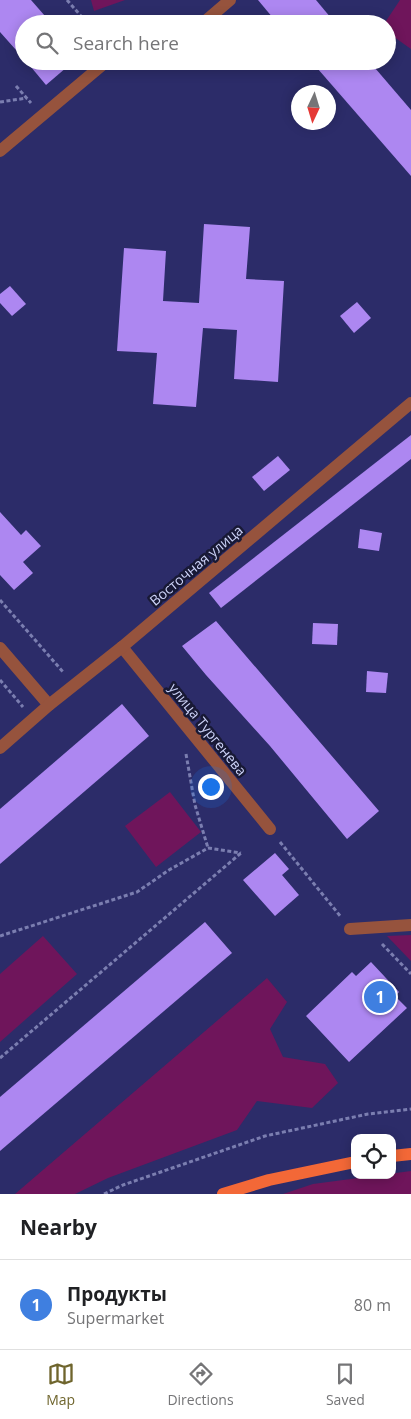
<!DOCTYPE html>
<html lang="en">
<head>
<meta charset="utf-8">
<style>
  :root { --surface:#fff; --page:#f2f2f2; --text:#202124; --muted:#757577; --line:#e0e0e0; --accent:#6f652d }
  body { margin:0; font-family:"Open Sans",sans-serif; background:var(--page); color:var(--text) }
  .controls { position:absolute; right:15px; bottom:15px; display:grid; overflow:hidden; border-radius:10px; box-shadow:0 2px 12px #0003 }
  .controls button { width:45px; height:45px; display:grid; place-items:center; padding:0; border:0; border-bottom:1px solid var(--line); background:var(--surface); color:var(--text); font:25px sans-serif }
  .compass { position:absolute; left:291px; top:85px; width:45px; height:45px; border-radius:50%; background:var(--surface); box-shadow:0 2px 12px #0003; rotate:184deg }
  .you { position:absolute; left:210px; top:786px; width:18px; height:18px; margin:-12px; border:4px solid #fff; border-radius:50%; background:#1a73e8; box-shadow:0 0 0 8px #1a73e833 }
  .badge { display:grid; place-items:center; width:32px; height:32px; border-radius:50%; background:var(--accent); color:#fff; font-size:16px; font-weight:700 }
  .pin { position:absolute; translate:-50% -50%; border:2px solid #fff; box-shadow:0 1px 5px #0006 }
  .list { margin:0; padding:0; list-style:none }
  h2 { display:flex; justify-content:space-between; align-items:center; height:65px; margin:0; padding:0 20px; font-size:21px }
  h2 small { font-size:16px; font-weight:400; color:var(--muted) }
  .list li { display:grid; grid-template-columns:32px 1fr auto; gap:15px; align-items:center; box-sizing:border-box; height:90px; padding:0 20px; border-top:1px solid var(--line) }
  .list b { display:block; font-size:19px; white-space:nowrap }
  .list p { margin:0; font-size:16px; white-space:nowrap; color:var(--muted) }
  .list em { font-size:16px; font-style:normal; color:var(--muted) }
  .icon { flex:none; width:28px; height:28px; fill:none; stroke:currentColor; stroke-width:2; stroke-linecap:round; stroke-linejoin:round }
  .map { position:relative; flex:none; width:411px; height:1194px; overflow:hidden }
  .search { position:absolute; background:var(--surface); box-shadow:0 2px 12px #0003; left:15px; right:15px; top:15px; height:55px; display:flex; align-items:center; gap:12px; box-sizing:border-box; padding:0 18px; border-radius:28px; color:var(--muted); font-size:19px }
  .sheet { height:155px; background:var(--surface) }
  nav { display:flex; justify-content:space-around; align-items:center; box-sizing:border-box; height:70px; border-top:1px solid var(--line); background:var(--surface); font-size:14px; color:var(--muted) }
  nav a { display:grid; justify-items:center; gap:2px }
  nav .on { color:var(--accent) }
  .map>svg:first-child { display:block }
  .green { fill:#6f155b }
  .building { fill:#ad87f1 }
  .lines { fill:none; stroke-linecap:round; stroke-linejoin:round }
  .path { stroke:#7b7eb0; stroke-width:3; stroke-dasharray:4 2.5; stroke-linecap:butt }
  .minor { stroke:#96533d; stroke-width:12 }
  .major { stroke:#f36837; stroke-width:12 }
  .labels { text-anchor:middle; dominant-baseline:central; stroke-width:5; stroke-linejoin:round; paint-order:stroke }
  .street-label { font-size:14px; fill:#cdd3f8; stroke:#181935 }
</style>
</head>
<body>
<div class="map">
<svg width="411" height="1194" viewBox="0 0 411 1194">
  <rect width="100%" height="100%" fill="#2c2c69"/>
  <g class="green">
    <polygon points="91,0 125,0 94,11"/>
    <polygon points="400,0 411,0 411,49 387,32 387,24 384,24"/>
    <polygon points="170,792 201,832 156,867 125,826"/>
    <polygon points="411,935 411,961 387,936"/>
    <polygon points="43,936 77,974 0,1042 0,974"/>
    <polygon points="267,978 287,1002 270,1029 283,1057 325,1064 338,1083 312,1108 257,1101 237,1130 108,1178 75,1194 15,1194"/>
    <polygon points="411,1171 411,1194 283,1194 313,1184"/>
  </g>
  <g class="building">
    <polygon points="0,0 31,0 52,24 24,24 24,59 0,32"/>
    <polygon points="258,0 316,0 336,24 278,24"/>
    <polygon points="26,61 74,61 46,85"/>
    <polygon points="311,61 369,61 411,110 411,176"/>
    <polygon points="204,224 250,227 246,279 284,281 278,382 234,379 237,330 203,328 196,407 153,404 157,353 117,351 124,248 166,251 163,301 199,303"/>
    <polygon points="10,286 26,304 12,316 0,303 0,294"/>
    <polygon points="357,302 371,318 354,333 340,316"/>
    <polygon points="411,435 411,459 221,608 209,593"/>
    <polygon points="278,456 290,470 264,491 252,477"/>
    <polygon points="0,512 21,535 26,530 41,546 23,562 33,573 14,590 0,575"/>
    <polygon points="360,529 382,533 379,551 358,548"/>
    <polygon points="216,621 379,811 347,839 270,746 206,675 182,646"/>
    <polygon points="313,623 338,624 337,645 312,644"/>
    <polygon points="367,671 388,673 386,693 366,692"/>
    <polygon points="122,704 149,736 0,864 0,809"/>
    <polygon points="275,853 289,869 282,875 299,895 275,916 243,880"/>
    <polygon points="205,922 232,953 0,1151 0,1097"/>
    <polygon points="371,962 399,992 395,996 407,1008 349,1062 306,1016 352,972 356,976"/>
  </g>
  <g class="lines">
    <g class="path">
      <polyline points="67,0 88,24"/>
      <polyline points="16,86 31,103"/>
      <polyline points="0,102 27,98"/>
      <polyline points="0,600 64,673"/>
      <polyline points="0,680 23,707"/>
      <polyline points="186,754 195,805 208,848"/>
      <polyline points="280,842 341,917"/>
      <polyline points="0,936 137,892 169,870 208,848 241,853"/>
      <polyline points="382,944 411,974"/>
      <polyline points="0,1058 241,853"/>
      <polyline points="104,1194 123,1185 265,1136 368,1114 411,1109"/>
    </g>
    <g class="minor">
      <polyline points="202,24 230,0"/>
      <polyline points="0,151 107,61"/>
      <polyline points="122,647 270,829"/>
      <polyline points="0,648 49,705"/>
      <polyline points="0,748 49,705 122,647 411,403"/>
      <polyline points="350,929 411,925"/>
    </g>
    <g class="major">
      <polyline points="392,1156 411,1154"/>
      <polyline points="223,1194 269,1180 355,1162"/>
    </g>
  </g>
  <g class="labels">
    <g class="street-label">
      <text transform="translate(196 565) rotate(-40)">Восточная улица</text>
      <text transform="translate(208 729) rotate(51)">улица Тургенева</text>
    </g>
  </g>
</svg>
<div class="controls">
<button><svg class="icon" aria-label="locate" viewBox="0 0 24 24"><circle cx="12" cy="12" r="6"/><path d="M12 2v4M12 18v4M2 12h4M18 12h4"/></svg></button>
</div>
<svg class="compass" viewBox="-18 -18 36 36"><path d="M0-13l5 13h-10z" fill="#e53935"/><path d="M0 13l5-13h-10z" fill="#757577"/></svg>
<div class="you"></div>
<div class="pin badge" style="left:380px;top:997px;background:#3f7fe0">1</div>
<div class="search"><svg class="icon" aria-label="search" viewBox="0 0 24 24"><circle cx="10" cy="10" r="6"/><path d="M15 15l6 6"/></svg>Search here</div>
</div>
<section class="sheet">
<h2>Nearby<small></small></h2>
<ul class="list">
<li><span class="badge" style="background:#3f7fe0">1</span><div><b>Продукты</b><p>Supermarket</p></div><em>80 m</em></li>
</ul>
</section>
<nav>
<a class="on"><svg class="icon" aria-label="map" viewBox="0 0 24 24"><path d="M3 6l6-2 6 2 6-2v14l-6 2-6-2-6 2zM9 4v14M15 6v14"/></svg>Map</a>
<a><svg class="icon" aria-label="directions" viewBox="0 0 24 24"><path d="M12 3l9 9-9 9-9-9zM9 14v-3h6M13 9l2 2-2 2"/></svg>Directions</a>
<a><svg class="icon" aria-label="saved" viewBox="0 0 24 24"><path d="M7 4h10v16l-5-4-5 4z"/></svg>Saved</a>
</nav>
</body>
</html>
